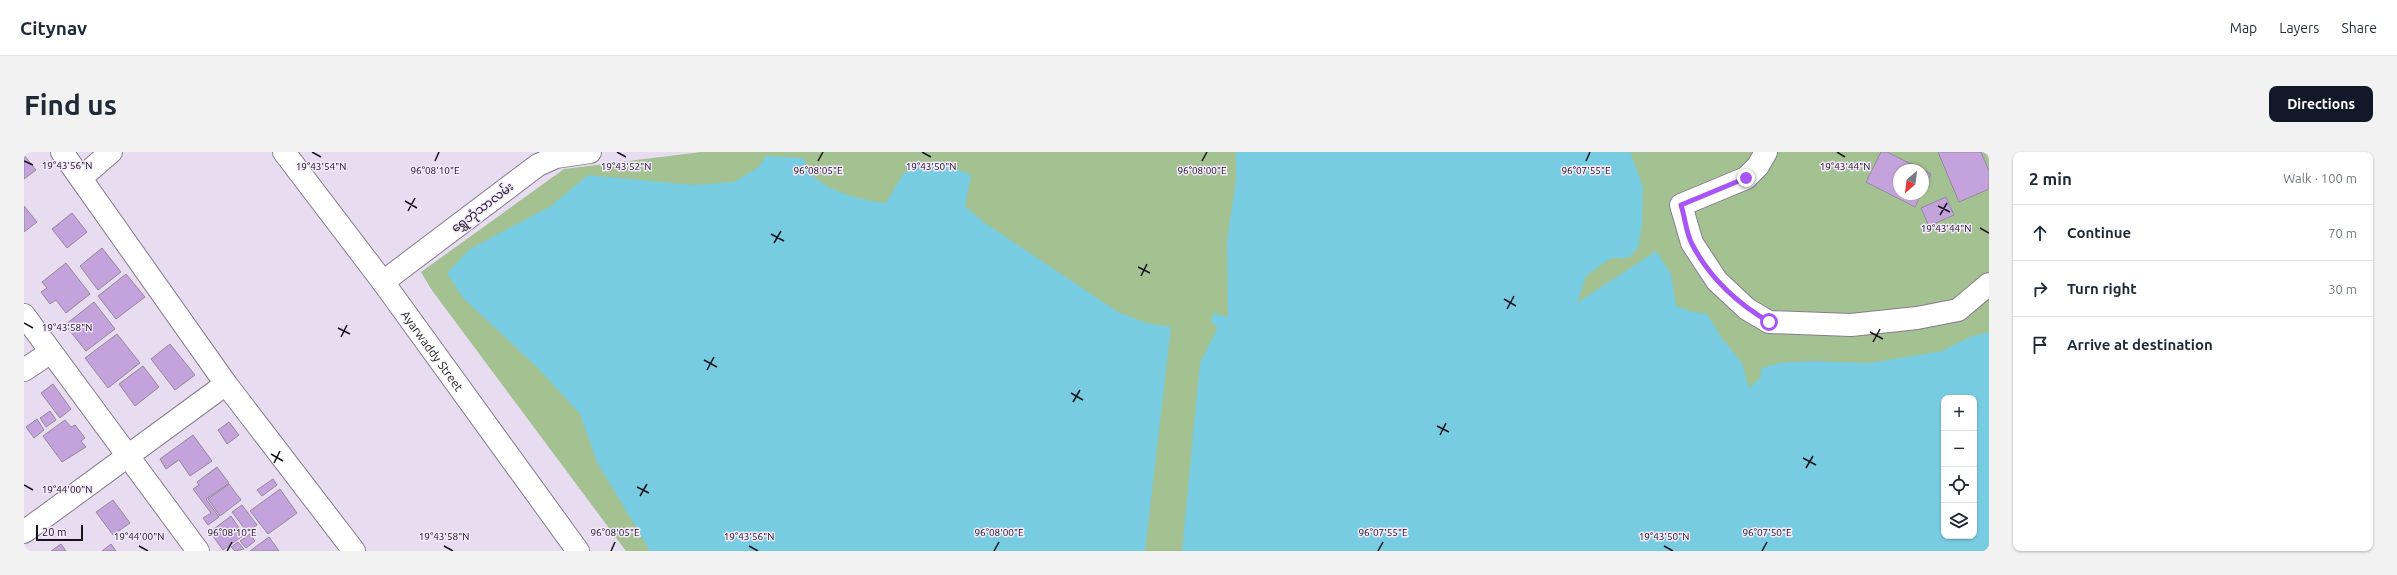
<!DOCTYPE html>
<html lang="en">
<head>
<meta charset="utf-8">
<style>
  :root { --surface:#fff; --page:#f2f2f3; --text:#1f2937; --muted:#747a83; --line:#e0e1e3; --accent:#111827 }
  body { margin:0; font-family:Ubuntu,"Noto Sans Myanmar",sans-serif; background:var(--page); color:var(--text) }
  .controls { position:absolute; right:12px; bottom:12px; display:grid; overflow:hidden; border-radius:8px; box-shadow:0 1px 3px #0004 }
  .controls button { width:36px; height:36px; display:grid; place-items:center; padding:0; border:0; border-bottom:1px solid var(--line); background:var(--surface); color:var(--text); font:20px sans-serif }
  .compass { position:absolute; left:1869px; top:12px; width:36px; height:36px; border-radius:50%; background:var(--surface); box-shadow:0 1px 3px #0004; rotate:208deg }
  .scale { position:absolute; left:12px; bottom:10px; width:47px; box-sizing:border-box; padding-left:4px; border:2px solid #161219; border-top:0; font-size:11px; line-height:14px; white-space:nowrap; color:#161219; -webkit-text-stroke:3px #f5e9fe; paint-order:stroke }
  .stop { position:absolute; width:12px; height:12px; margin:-9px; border:3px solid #a855f7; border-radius:50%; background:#fff }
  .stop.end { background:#a855f7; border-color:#fff; box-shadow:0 1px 4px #0008 }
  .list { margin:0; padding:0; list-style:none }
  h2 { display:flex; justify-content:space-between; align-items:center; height:52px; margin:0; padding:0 16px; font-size:17px }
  h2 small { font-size:13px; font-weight:400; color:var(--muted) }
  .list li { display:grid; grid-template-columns:26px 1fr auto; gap:12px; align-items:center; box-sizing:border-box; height:56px; padding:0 16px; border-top:1px solid var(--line) }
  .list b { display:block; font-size:15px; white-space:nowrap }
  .list em { font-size:13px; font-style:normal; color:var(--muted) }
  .icon { flex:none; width:22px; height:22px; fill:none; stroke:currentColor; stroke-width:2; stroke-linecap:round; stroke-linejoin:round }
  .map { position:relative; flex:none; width:1965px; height:399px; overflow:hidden; border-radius:8px }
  header { display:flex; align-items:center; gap:24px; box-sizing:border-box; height:56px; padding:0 20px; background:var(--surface); border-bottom:1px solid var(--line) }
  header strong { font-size:19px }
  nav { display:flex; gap:22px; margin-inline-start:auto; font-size:14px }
  .intro { display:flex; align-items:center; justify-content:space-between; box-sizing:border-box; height:96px; padding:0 24px }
  h1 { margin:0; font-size:28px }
  .button { padding:10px 18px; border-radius:8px; background:var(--accent); color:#fff; font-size:14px; font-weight:700 }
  main { display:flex; gap:24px; padding:0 24px }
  aside { flex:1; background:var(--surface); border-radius:8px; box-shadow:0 1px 3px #0004 }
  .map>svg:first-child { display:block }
  .green { fill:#a4c192; fill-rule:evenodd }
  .water { fill:#77cce1; fill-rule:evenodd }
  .building { fill:#c4a3dc; stroke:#94899c }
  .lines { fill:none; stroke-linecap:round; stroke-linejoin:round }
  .minor-casing { stroke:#877c8f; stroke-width:24 }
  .minor { stroke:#fff; stroke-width:22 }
  .route { stroke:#a855f7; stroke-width:5 }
  .ticks { fill:none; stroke:#161219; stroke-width:1.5 }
  .labels { text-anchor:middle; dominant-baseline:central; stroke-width:3; stroke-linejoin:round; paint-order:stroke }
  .street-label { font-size:12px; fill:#161219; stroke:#f5e9fe }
  .ticks-label { font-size:10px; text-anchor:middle; fill:#161219; stroke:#f5e9fe; stroke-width:3; stroke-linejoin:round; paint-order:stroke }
</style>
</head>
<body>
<header>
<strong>Citynav</strong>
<nav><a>Map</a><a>Layers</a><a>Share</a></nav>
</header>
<div class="intro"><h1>Find us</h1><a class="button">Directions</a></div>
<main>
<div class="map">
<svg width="1965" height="399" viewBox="0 0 1965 399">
  <rect width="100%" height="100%" fill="#e8dcf1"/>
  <path class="green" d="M677,0h1288v399h-1363l-195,-262 -10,-17 143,-103zM1875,18h24v24h-24zM1920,246h30v138h-30z"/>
  <g class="water">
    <path d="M1212,0h394l13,35 -1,37 -4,24 -10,10h-17l-25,18 -9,27 79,-52 15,23 5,32 18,6 13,2 14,23 21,26 7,25 12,-11v-9l19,-5 31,-2 56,2 15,-2 60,-10 28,-14 19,-5v219h-807l18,-188 18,-36 -7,-5 2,-9 15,4 -1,-77 9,-59zM1920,246h30v138h-30z"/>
    <path d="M742,4l37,2c3,6 7,14 11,19 16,15 51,24 72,26l17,-29 18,-10 18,-3 32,14 -6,31 17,15 136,91 28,11 25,4 -26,224h-495l-53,-89 -17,-48 -42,-46 -75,-70 -16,-25 23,-24 81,-43 37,-31 105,10 41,-3 25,-15z"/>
  </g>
  <g class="building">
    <polygon points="1857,0 1863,0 1907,22 1899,38 1899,18 1875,18 1875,42 1897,42 1891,55 1842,30"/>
    <polygon points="1914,0 1957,0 1965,19 1965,37 1935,50"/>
    <polygon points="0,3 12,18 0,27"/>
    <polygon points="1922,45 1930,63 1905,74 1897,56"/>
    <polygon points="0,54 13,70 0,80"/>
    <polygon points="48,61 63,80 43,96 28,77"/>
    <polygon points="78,96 97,120 74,138 56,114"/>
    <polygon points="42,111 66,142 42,161 32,148 26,152 17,140 23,136 18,130"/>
    <polygon points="102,122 121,145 92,167 74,144"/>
    <polygon points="70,150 91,177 62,199 41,173"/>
    <polygon points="93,182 116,211 84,236 61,206"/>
    <polygon points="146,192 171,223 151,238 127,207"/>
    <polygon points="119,214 135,235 111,254 95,232"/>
    <polygon points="29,232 47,257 36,266 17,241"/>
    <polygon points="26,259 32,268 22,275 16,266"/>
    <polygon points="13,267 20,278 10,286 2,275"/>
    <polygon points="41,268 47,275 51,273 61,286 57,289 62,295 38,310 19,284"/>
    <polygon points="205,270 215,283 203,292 194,278"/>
    <polygon points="169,283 188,309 166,324 155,308 142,317 136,307"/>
    <polygon points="193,315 205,331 182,347 195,365 184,373 179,366 187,361 169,337 175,333 173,330"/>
    <polygon points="249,327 253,333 238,344 233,338"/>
    <polygon points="205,332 217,348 196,364 184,347"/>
    <polygon points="256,337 273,361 244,382 226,359"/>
    <polygon points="89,348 106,371 89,383 72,360"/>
    <polygon points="218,353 233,373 223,380 208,360"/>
    <polygon points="207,364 220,383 199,398 186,380"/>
    <polygon points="226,382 231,389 222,396 216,389"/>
    <polygon points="245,385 255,399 226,399"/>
    <polygon points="214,390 220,397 211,399 207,395"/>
    <polygon points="37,392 42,399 27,399"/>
    <polygon points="87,392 92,399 78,399"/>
  </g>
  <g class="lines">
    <g class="minor-casing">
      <g id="minor">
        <polyline points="38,0 202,232 330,399"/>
        <path id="s1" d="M260,0l99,130 195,269"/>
        <polyline points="1742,0 1734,14 1722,26 1657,53 1668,91 1693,129 1723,157 1745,170 1827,173 1893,166 1934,158 1965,132"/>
        <polyline points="57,26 87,0"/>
        <polyline points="359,130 514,13 532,5 566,0"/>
        <polyline points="0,163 174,399"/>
        <polyline points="0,218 27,200"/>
        <polyline points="0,380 202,232"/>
      </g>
    </g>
    <use href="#minor" class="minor"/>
  </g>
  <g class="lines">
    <path class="route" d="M1722,26l-65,27c4,12 5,28 11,39 17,33 45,59 77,78"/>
  </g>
  <path class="ticks" d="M288,0l9,5M593,0l9,5M898,0l9,5M1813,0l8,5M0,9l9,4M411,9l4,-9M794,9l5,-9M1178,9l5,-9M1562,9l4,-9M381,49l12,7M1914,54l12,6M384,59l7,-13M1916,63l7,-12M1956,76l9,5M747,82l13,7M750,91l7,-12M1114,115l12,6M1117,124l6,-12M1480,147l12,7M1483,157l7,-13M0,171l9,5M314,176l12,6M1846,180l13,7M317,185l6,-12M1849,190l7,-13M680,208l13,7M683,218l7,-13M1047,241l12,7M1049,250l7,-12M1413,274l12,6M1416,283l6,-12M247,302l12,7M1779,306l13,7M250,311l6,-12M1782,316l7,-12M0,333l9,5M613,335l12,6M616,344l7,-12M115,394l9,5M420,394l9,5M725,394l9,5M1640,394l9,5M203,399l5,-9M587,399l4,-9M970,399l5,-9M1354,399l5,-9M1738,399l5,-9"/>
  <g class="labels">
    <g class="street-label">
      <text transform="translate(458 55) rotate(-37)">ရွှေဘုံသာလမ်း</text>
      <text stroke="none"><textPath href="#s1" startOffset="248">Ayarwaddy Street</textPath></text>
    </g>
  </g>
  <g class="ticks-label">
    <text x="43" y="17">19°43'56"N</text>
    <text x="1821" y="18">19°43'44"N</text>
    <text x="297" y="18">19°43'54"N</text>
    <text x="602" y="18">19°43'52"N</text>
    <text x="907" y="18">19°43'50"N</text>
    <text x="411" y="22">96°08'10"E</text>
    <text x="794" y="22">96°08'05"E</text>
    <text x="1178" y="22">96°08'00"E</text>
    <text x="1562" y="22">96°07'55"E</text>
    <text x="1922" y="80">19°43'44"N</text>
    <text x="43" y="179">19°43'58"N</text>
    <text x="43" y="341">19°44'00"N</text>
    <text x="208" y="384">96°08'10"E</text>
    <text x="591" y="384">96°08'05"E</text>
    <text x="975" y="384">96°08'00"E</text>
    <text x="1359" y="384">96°07'55"E</text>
    <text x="1743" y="384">96°07'50"E</text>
    <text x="115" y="388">19°44'00"N</text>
    <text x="420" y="388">19°43'58"N</text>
    <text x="725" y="388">19°43'56"N</text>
    <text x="1640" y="388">19°43'50"N</text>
  </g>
</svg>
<div class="controls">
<button>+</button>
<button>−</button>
<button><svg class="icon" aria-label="locate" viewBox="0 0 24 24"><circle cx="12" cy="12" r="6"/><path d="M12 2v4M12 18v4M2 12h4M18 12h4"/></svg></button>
<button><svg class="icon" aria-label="layers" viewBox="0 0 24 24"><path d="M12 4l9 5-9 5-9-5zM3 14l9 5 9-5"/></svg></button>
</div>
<svg class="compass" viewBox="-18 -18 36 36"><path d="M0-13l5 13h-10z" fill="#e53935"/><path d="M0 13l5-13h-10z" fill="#747a83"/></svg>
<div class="scale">20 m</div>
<div class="stop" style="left:1745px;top:170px"></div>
<div class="stop end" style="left:1722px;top:26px"></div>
</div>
<aside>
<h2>2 min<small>Walk · 100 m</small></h2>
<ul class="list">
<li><svg class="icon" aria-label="ahead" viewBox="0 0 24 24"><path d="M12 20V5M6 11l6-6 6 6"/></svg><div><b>Continue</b></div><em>70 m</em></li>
<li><svg class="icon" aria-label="right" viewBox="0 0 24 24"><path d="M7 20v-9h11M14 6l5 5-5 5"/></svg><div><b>Turn right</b></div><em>30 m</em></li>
<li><svg class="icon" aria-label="arrive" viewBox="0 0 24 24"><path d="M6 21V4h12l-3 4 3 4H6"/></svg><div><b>Arrive at destination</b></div></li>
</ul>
</aside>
</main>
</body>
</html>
